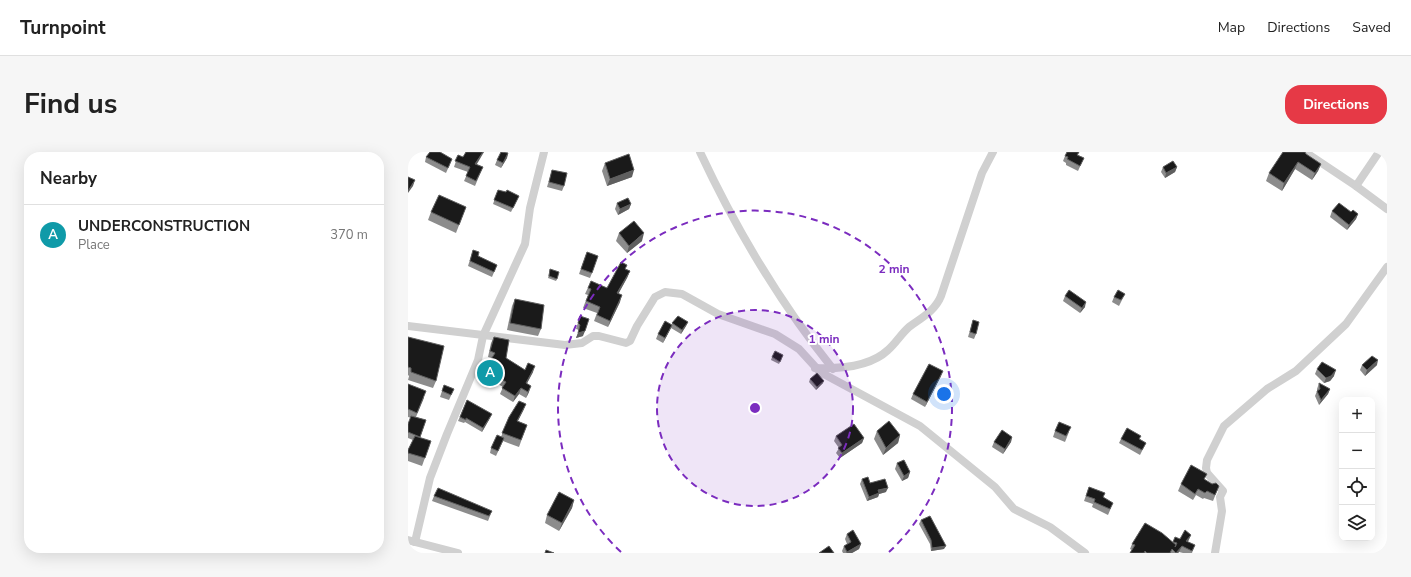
<!DOCTYPE html>
<html lang="en">
<head>
<meta charset="utf-8">
<style>
  :root { --surface:#fff; --page:#f6f6f6; --text:#222; --muted:#767676; --line:#e0e0e0; --accent:#e63946 }
  body { margin:0; font-family:"Nunito Sans",sans-serif; background:var(--page); color:var(--text) }
  .controls { position:absolute; right:12px; bottom:12px; display:grid; overflow:hidden; border-radius:8px; box-shadow:0 4px 16px #0002 }
  .controls button { width:36px; height:36px; display:grid; place-items:center; padding:0; border:0; border-bottom:1px solid var(--line); background:var(--surface); color:var(--text); font:20px sans-serif }
  .you { position:absolute; left:536px; top:242px; width:14px; height:14px; margin:-10px; border:3px solid #fff; border-radius:50%; background:#1a73e8; box-shadow:0 0 0 6px #1a73e833 }
  .badge { display:grid; place-items:center; width:26px; height:26px; border-radius:50%; background:var(--accent); color:#fff; font-size:13px; font-weight:700 }
  .pin { position:absolute; translate:-50% -50%; border:2px solid #fff; box-shadow:0 1px 4px #0006 }
  .list { margin:0; padding:0; list-style:none }
  h2 { display:flex; justify-content:space-between; align-items:center; height:52px; margin:0; padding:0 16px; font-size:17px }
  h2 small { font-size:13px; font-weight:400; color:var(--muted) }
  .list li { display:grid; grid-template-columns:26px 1fr auto; gap:12px; align-items:center; box-sizing:border-box; height:60px; padding:0 16px; border-top:1px solid var(--line) }
  .list b { display:block; font-size:15px; white-space:nowrap }
  .list p { margin:0; font-size:13px; white-space:nowrap; color:var(--muted) }
  .list em { font-size:13px; font-style:normal; color:var(--muted) }
  .icon { flex:none; width:22px; height:22px; fill:none; stroke:currentColor; stroke-width:2; stroke-linecap:round; stroke-linejoin:round }
  .map { position:relative; flex:none; width:979px; height:401px; overflow:hidden; border-radius:16px }
  header { display:flex; align-items:center; gap:24px; box-sizing:border-box; height:56px; padding:0 20px; background:var(--surface); border-bottom:1px solid var(--line) }
  header strong { font-size:19px }
  nav { display:flex; gap:22px; margin-inline-start:auto; font-size:14px }
  .intro { display:flex; align-items:center; justify-content:space-between; box-sizing:border-box; height:96px; padding:0 24px }
  h1 { margin:0; font-size:28px }
  .button { padding:10px 18px; border-radius:16px; background:var(--accent); color:#fff; font-size:14px; font-weight:700 }
  main { display:flex; gap:24px; padding:0 24px }
  aside { flex:1; background:var(--surface); border-radius:16px; box-shadow:0 4px 16px #0002 }
  .map>svg:first-child { display:block }
  .lines { fill:none; stroke-linecap:round; stroke-linejoin:round }
  .street { stroke:#d0d0d0; stroke-width:8 }
  .wall { fill:#8c8c8c }
  .shaded-wall { fill:#5f5f5f }
  .building { fill:#1a1a1a; stroke:#5f5f5f }
  .ring { fill:none; stroke:#7b2cbf; stroke-width:2; stroke-dasharray:7 5 }
  .centre { fill:#7b2cbf; stroke:#fff; stroke-width:2 }
  .ring-label { font-size:12px; text-anchor:middle; font-weight:bold; fill:#7b2cbf; stroke:#fff; stroke-width:4; stroke-linejoin:round; paint-order:stroke }
</style>
</head>
<body>
<header>
<strong>Turnpoint</strong>
<nav><a>Map</a><a>Directions</a><a>Saved</a></nav>
</header>
<div class="intro"><h1>Find us</h1><a class="button">Directions</a></div>
<main>
<aside>
<h2>Nearby<small></small></h2>
<ul class="list">
<li><span class="badge" style="background:#0f9aa8">A</span><div><b>UNDERCONSTRUCTION</b><p>Place</p></div><em>370 m</em></li>
</ul>
</aside>
<div class="map">
<svg width="979" height="401" viewBox="0 0 979 401">
  <rect width="100%" height="100%" fill="#fff"/>
  <g class="lines">
    <g class="street">
      <path d="M292,0c36,77 80,151 133,217"/>
      <polyline points="897,0 948,34 979,57"/>
      <polyline points="948,34 971,0"/>
      <polyline points="0,174 157,193 174,191 185,184 191,184 218,191 222,189 229,174 247,145 257,140 274,142 310,162 367,182 391,197 412,220 512,274 587,335 606,357 642,375 677,401"/>
      <path d="M407,216c24,1 55,-1 73,-18 8,-7 13,-16 21,-23 12,-9 26,-16 32,-31l41,-123 11,-21"/>
      <polyline points="0,388 50,401"/>
      <polyline points="7,390 22,326 39,282 70,208 75,184 117,92 122,56 136,0"/>
      <polyline points="807,401 814,359 812,345 815,339 799,321 798,316 799,308 816,274 859,237 888,219 938,172 979,115"/>
    </g>
  </g>
  <g class="wall">
    <polygon points="671,0 670,3 676,6 670,19 658,13 658,11 655,9 657,4"/>
    <polygon points="100,1 99,6 93,16 87,13 89,8"/>
    <polygon points="898,2 913,12 910,19 904,28 887,17 874,39 858,29 861,21"/>
    <polygon points="50,3 75,15 67,34 56,29 60,20 46,15"/>
    <polygon points="18,5 42,12 38,21 17,10"/>
    <polygon points="197,11 224,25 199,34 194,19"/>
    <polygon points="755,15 769,15 767,20 757,26 753,20"/>
    <polygon points="144,18 156,34 154,39 139,35"/>
    <polygon points="90,38 111,44 103,60 85,52"/>
    <polygon points="209,51 223,52 221,57 210,63 207,57"/>
    <polygon points="58,55 48,81 20,68 23,60"/>
    <polygon points="924,59 943,60 950,62 948,67 939,78 922,65"/>
    <polygon points="211,81 234,89 219,101 208,89"/>
    <polygon points="65,98 70,104 89,113 84,125 60,114"/>
    <polygon points="179,100 184,121 182,126 171,122"/>
    <polygon points="142,117 149,127 148,129 140,126"/>
    <polygon points="218,117 222,119 219,126 210,142 212,150 200,175 186,169 189,161 175,156 180,143 177,142 183,129 199,136"/>
    <polygon points="717,142 711,154 704,150 706,145"/>
    <polygon points="657,144 677,155 672,161 655,149"/>
    <polygon points="107,147 133,177 130,184 99,178 104,154"/>
    <polygon points="172,164 175,184 168,186 171,178 168,177"/>
    <polygon points="565,168 568,182 566,187 560,185"/>
    <polygon points="280,170 278,174 273,182 263,176 255,191 248,187 250,182 264,173 264,171"/>
    <polygon points="0,185 28,229 25,236 0,228 1,224 0,223"/>
    <polygon points="86,185 98,206 117,218 125,220 119,231 121,240 118,246 111,242 105,250 92,242 95,235 75,223 77,217 84,206 80,205 83,191"/>
    <polygon points="375,203 371,212 363,208 364,205"/>
    <polygon points="954,213 969,213 957,224 952,218"/>
    <polygon points="909,217 926,224 922,229 916,231 907,222"/>
    <polygon points="533,224 517,255 503,247 505,242"/>
    <polygon points="402,227 415,231 408,238 401,230"/>
    <polygon points="911,231 922,237 920,242 911,253 907,244 909,239 909,237"/>
    <polygon points="0,232 16,246 8,265 18,268 12,286 23,289 14,314 0,309 0,298 5,288 0,286 0,272 3,266 0,265"/>
    <polygon points="36,233 46,237 41,248 32,245"/>
    <polygon points="59,248 82,266 74,280 57,270 56,271 50,269"/>
    <polygon points="118,252 115,259 110,269 119,273 111,295 95,289 88,304 82,301 83,296 93,285 101,265"/>
    <polygon points="469,279 492,283 490,291 475,303 466,287"/>
    <polygon points="647,279 661,280 657,290 645,285"/>
    <polygon points="428,284 456,286 454,291 432,306 428,301 431,296 426,289"/>
    <polygon points="604,285 603,290 595,302 584,295 586,290"/>
    <polygon points="713,287 732,287 738,291 732,303 711,291"/>
    <polygon points="489,311 502,320 500,326 494,329 487,317"/>
    <polygon points="454,327 462,331 478,340 471,342 470,345 459,349 452,332"/>
    <polygon points="796,327 804,332 811,334 805,349 796,346 795,347 788,343 785,348 770,339 773,332"/>
    <polygon points="681,335 697,341 695,346 703,356 700,363 684,355 685,352 676,349"/>
    <polygon points="26,344 84,359 80,369 24,349"/>
    <polygon points="166,348 164,356 151,379 137,371 139,363"/>
    <polygon points="513,368 536,397 523,399 522,392 511,372"/>
    <polygon points="439,382 453,392 451,397 444,401 435,401 434,399 436,394 439,392 437,387"/>
    <polygon points="783,383 780,390 787,393 784,401 775,401 771,400 770,401 722,401 724,398 722,397 724,392 765,390 772,387"/>
  </g>
  <g class="shaded-wall">
    <polygon points="75,0 76,0 66,17 67,12"/>
    <polygon points="100,1 99,6 93,16 95,11"/>
    <polygon points="890,10 887,17 874,39 876,31"/>
    <polygon points="913,12 910,19 904,28 907,21"/>
    <polygon points="769,15 767,20 757,26 758,21"/>
    <polygon points="226,18 224,25 199,34 202,27"/>
    <polygon points="7,28 5,34 0,41 0,39"/>
    <polygon points="223,52 221,57 210,63 212,57"/>
    <polygon points="950,62 948,67 939,78 941,73"/>
    <polygon points="236,81 234,89 219,101 221,94"/>
    <polygon points="222,119 219,126 207,148 209,141"/>
    <polygon points="214,143 212,150 200,175 202,169"/>
    <polygon points="678,150 677,155 672,161 674,156"/>
    <polygon points="280,170 278,174 273,182 274,178"/>
    <polygon points="264,173 262,178 255,191 257,186"/>
    <polygon points="177,179 175,184 168,186 170,181"/>
    <polygon points="970,208 969,213 957,224 959,218"/>
    <polygon points="127,214 125,220 116,237 118,231"/>
    <polygon points="928,218 926,224 922,229 916,231 918,226"/>
    <polygon points="535,219 533,224 517,255 519,250"/>
    <polygon points="416,229 415,231 408,238 409,235"/>
    <polygon points="123,234 121,240 118,246 120,240"/>
    <polygon points="113,236 111,242 105,250 107,244"/>
    <polygon points="922,237 920,242 911,253 913,248"/>
    <polygon points="118,252 115,259 106,276 109,269"/>
    <polygon points="84,262 82,266 74,280 75,276"/>
    <polygon points="492,283 490,291 475,303 478,296"/>
    <polygon points="604,285 603,290 595,302 597,297"/>
    <polygon points="456,286 454,291 432,306 434,301"/>
    <polygon points="502,320 500,326 494,329 496,324"/>
    <polygon points="480,336 478,340 471,342 470,345 459,349 461,345 470,338"/>
    <polygon points="166,348 164,356 151,379 154,371"/>
    <polygon points="783,383 780,389 775,395 778,389"/>
    <polygon points="453,392 451,397 444,401 438,401 439,400"/>
    <polygon points="538,394 536,397 523,399 524,396"/>
    <polygon points="774,394 771,400 770,401 768,401"/>
  </g>
  <g class="building">
    <polygon points="22,0 32,0 44,7 40,16 18,5"/>
    <polygon points="58,0 75,0 67,12 75,15 68,29 58,24 62,15 47,9 50,3 55,5"/>
    <polygon points="93,0 100,1 95,11 89,8"/>
    <polygon points="659,0 671,0 669,3 676,6 672,14 659,7 660,5 657,4"/>
    <polygon points="875,0 897,0 898,2 913,12 907,21 890,10 876,31 861,21"/>
    <polygon points="221,2 226,18 202,27 197,11"/>
    <polygon points="765,9 769,15 758,21 755,15"/>
    <polygon points="144,18 159,21 156,34 141,30"/>
    <polygon points="0,25 7,28 0,39"/>
    <polygon points="90,38 98,40 99,38 111,44 105,56 86,48"/>
    <polygon points="31,43 58,55 51,73 23,60"/>
    <polygon points="220,46 223,52 212,57 209,51"/>
    <polygon points="931,51 943,60 945,58 950,62 941,73 924,59"/>
    <polygon points="226,69 236,81 221,94 211,81"/>
    <polygon points="65,98 71,100 70,104 89,113 86,120 62,109"/>
    <polygon points="179,100 190,104 184,121 173,117"/>
    <polygon points="213,110 219,113 217,117 222,119 209,141 214,143 202,169 189,163 192,155 178,149 183,137 180,136 183,129 199,136"/>
    <polygon points="142,117 151,120 149,127 141,124"/>
    <polygon points="661,138 678,150 674,156 657,144"/>
    <polygon points="710,138 717,142 713,148 706,145"/>
    <polygon points="107,147 136,153 133,177 102,171"/>
    <polygon points="172,164 181,167 177,179 170,181 172,173 170,171"/>
    <polygon points="270,164 280,170 274,178 264,171"/>
    <polygon points="565,168 571,170 568,182 562,180"/>
    <polygon points="257,169 264,173 257,186 250,182"/>
    <polygon points="0,185 36,194 28,229 3,220 3,216 0,215"/>
    <polygon points="86,185 101,188 98,206 117,218 120,211 127,214 118,231 123,234 120,240 113,236 107,244 94,236 98,230 77,217 87,201 82,199"/>
    <polygon points="367,199 375,203 372,210 364,205"/>
    <polygon points="964,204 970,208 959,218 954,213"/>
    <polygon points="914,210 928,218 923,224 918,226 909,217"/>
    <polygon points="521,212 535,219 519,250 505,242"/>
    <polygon points="409,221 416,229 409,235 402,227"/>
    <polygon points="911,231 922,237 913,248 909,239 912,237"/>
    <polygon points="0,232 18,239 9,261 0,257"/>
    <polygon points="36,233 46,237 43,243 34,239"/>
    <polygon points="59,248 84,262 75,276 58,266 58,268 52,265"/>
    <polygon points="111,249 118,252 109,269 119,273 113,288 94,281 101,265"/>
    <polygon points="3,264 18,268 12,285 0,280 0,272"/>
    <polygon points="481,269 492,283 478,296 469,279"/>
    <polygon points="651,270 663,275 658,284 647,279"/>
    <polygon points="446,272 456,286 434,301 430,296 434,293 428,284"/>
    <polygon points="719,276 733,284 731,287 738,291 734,298 713,287"/>
    <polygon points="594,278 604,285 597,297 586,290"/>
    <polygon points="89,283 96,286 90,299 83,296"/>
    <polygon points="7,284 23,289 17,306 0,301 0,298"/>
    <polygon points="496,308 502,320 496,324 489,311"/>
    <polygon points="783,313 799,322 796,327 804,332 808,331 811,334 807,343 799,339 797,341 790,337 787,342 773,332"/>
    <polygon points="460,325 462,331 477,327 480,336 470,338 471,341 461,345 454,327"/>
    <polygon points="681,335 697,341 695,345 705,351 702,357 686,350 687,347 678,344"/>
    <polygon points="30,336 84,359 81,364 26,344"/>
    <polygon points="151,340 166,348 154,371 139,363"/>
    <polygon points="522,364 538,394 524,396 523,388 513,368"/>
    <polygon points="737,371 754,381 768,393 767,395 769,391 765,390 767,385 772,387 777,378 783,383 778,389 787,393 784,399 774,394 768,401 764,397 762,401 739,401 737,399 736,401 722,401 727,393 724,392"/>
    <polygon points="445,378 453,392 439,400 436,394 443,390 439,382"/>
    <polygon points="421,394 426,401 411,401"/>
    <polygon points="138,398 146,401 137,401"/>
  </g>
  <circle cx="347" cy="256" r="98" fill="#7b2cbf" fill-opacity=".12"/>
  <g class="ring">
    <circle cx="347" cy="256" r="98"/>
    <path d="M213 400A197 197 0 1 1 481 400"/>
  </g>
  <circle cx="347" cy="256" r="6" class="centre"/>
  <g class="ring-label">
    <text x="486" y="121">2 min</text>
    <text x="416" y="191">1 min</text>
  </g>
</svg>
<div class="controls">
<button>+</button>
<button>−</button>
<button><svg class="icon" aria-label="locate" viewBox="0 0 24 24"><circle cx="12" cy="12" r="6"/><path d="M12 2v4M12 18v4M2 12h4M18 12h4"/></svg></button>
<button><svg class="icon" aria-label="layers" viewBox="0 0 24 24"><path d="M12 4l9 5-9 5-9-5zM3 14l9 5 9-5"/></svg></button>
</div>
<div class="you"></div>
<div class="pin badge" style="left:82px;top:221px;background:#0f9aa8">A</div>
</div>
</main>
</body>
</html>
